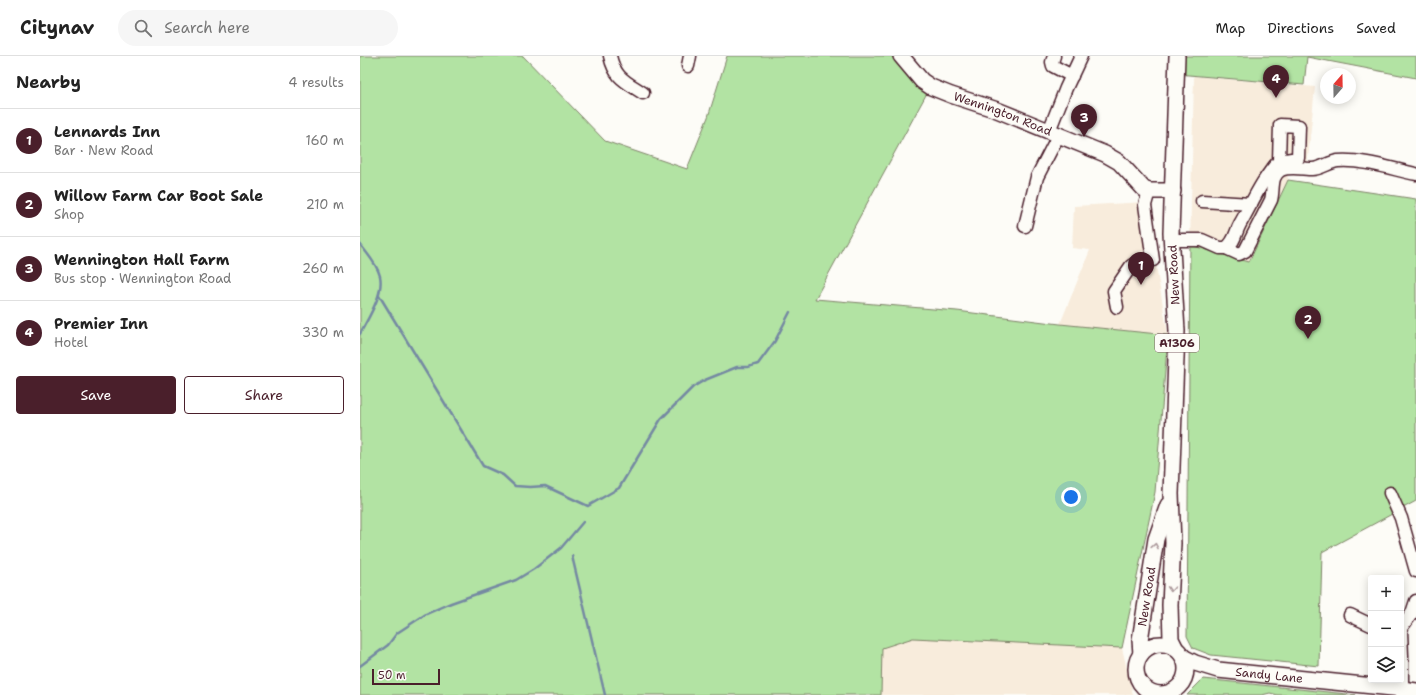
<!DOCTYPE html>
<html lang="en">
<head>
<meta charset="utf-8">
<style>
  :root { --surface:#fff; --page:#f6f6f6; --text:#222; --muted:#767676; --line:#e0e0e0; --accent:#4a1f2b }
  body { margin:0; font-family:"Shantell Sans",sans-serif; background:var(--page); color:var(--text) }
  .controls { position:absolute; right:12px; bottom:12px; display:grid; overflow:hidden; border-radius:4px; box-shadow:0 2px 10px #0003 }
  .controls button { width:36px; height:36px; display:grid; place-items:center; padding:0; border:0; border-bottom:1px solid var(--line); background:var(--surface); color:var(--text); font:20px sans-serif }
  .compass { position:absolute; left:960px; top:12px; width:36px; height:36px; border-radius:50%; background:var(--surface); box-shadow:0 2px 10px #0003; rotate:20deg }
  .scale { position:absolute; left:12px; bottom:10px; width:68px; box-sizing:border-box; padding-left:4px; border:2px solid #4a1f2b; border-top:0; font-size:11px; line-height:14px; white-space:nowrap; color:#4a1f2b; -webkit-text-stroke:3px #fdfcf7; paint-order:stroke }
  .you { position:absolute; left:711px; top:441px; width:14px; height:14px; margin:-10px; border:3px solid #fff; border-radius:50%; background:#1a73e8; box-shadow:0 0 0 6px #1a73e833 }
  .badge { display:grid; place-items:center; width:26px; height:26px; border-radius:50%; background:var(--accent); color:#fff; font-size:13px; font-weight:700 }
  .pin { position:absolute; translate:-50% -33px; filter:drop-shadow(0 1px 2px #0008) }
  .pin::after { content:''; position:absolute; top:21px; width:14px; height:12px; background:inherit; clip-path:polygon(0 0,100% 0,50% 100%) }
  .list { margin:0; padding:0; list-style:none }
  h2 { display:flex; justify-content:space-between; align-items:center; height:52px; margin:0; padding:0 16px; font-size:17px }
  h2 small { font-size:13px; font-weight:400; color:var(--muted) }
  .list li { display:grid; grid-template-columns:26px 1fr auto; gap:12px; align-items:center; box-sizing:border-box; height:64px; padding:0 16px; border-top:1px solid var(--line) }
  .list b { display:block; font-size:15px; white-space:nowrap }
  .list p { margin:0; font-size:13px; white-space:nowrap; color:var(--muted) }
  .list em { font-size:13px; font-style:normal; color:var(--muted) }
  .actions { display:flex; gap:8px; padding:12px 16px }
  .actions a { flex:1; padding:9px 0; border:1px solid var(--accent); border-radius:4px; text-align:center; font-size:14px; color:var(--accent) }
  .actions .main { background:var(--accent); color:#fff }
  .icon { flex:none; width:22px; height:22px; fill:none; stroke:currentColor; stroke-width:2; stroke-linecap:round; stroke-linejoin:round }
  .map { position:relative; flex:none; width:1056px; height:639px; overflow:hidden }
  header { display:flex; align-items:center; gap:24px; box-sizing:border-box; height:56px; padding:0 20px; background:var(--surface); border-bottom:1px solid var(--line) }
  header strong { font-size:19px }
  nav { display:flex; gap:22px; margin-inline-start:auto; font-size:14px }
  .search { width:280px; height:36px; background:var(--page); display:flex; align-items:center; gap:10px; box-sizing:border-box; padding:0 14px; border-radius:22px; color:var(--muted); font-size:15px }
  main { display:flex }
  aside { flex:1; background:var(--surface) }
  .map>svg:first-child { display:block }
  .built { fill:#f8ecdc }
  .green { fill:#b2e3a3; stroke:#7e8167 }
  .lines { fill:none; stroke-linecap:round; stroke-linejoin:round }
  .stream { stroke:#7489a2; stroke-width:2.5 }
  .minor-casing { stroke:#4a1f2b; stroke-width:15 }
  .major-casing { stroke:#4a1f2b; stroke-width:18 }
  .minor { stroke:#fdfcf7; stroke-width:12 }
  .major { stroke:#fdfcf7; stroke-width:15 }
  .oneway { stroke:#ac999b }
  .labels { text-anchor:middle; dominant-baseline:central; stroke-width:3; stroke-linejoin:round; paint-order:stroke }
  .shield { fill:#fdfcf7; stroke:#806168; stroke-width:1 }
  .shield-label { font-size:11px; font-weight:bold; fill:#4a1f2b }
  .street-label { font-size:12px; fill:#4a1f2b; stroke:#fdfcf7 }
</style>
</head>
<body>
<header>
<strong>Citynav</strong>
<div class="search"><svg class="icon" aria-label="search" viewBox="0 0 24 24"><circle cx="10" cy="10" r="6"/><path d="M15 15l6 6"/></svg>Search here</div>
<nav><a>Map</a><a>Directions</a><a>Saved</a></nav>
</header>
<main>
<aside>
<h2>Nearby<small>4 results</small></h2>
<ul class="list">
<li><span class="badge">1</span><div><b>Lennards Inn</b><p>Bar · New Road</p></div><em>160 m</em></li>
<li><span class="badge">2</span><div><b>Willow Farm Car Boot Sale</b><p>Shop</p></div><em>210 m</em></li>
<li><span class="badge">3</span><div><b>Wennington Hall Farm</b><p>Bus stop · Wennington Road</p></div><em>260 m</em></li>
<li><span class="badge">4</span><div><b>Premier Inn</b><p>Hotel</p></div><em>330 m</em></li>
</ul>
<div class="actions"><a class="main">Save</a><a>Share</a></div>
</aside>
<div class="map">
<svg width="1056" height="639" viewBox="0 0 1056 639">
  <rect width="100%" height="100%" fill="#fdfcf7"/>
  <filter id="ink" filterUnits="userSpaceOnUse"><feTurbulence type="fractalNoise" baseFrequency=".025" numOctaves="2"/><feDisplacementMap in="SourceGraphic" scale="8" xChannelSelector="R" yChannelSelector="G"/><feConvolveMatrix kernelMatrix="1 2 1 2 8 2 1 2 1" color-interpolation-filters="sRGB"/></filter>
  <g filter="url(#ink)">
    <g class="built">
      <polygon points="834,20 955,31 947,113 927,113 928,124 889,206 830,189"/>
      <polygon points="786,146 788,163 808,279 700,268 730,194 712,192 714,150"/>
      <polygon points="553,582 762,592 773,639 521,639 522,590"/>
    </g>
    <g class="green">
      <polygon points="0,0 163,0 245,85 327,113 348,61 367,0 532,0 567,37 455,243 597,255 700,268 808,279 795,436 762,592 553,582 522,592 521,639 0,639"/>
      <polygon points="817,0 1056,0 1056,22 947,1 944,29 817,18"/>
      <polygon points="928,124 1056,143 1056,445 962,496 959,610 851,599 833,592 827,580 830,189 889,206"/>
      <polygon points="843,623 996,639 918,639 910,637 902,639 827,639"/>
    </g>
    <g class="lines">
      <g class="stream">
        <path d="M0,188c7,10 17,20 20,32 4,18 -12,42 -20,58"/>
        <polyline points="19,239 123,410 143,419 155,430 170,431 185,430 228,450 259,432 301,363 333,331 345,324 377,311 388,311 398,308 415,285 430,256"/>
        <polyline points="212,500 245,639"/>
        <polyline points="0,610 28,589 37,577 66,558 91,547 156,524 174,513 201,492 223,466"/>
      </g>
      <g class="minor-casing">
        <g id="minor">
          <path d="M250,0c5,22 15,25 33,37"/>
          <polyline points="694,0 692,6 693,10 712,20"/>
          <polyline points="328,10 330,0"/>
          <polyline points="689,75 706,32 721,0"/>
          <polyline points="842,145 891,148"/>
          <polyline points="665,170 677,121 699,78"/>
          <path d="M811,184h31l18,8h6c9,-6 9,-15 14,-24 12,-21 22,-45 39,-63l19,-3 1,-32 -19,-1 -1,36"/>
          <path d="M866,192l13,6 6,-3 26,-51c3,-10 -1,-24 10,-30 8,-4 22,-1 31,-1 9,0 17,-7 26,-8 24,-2 54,8 78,13"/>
          <polyline points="757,251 754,235 771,210 779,205 793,204 785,149 789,135"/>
          <polyline points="1030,437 1041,462 1056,515"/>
          <polyline points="990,559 1011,569"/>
          <polyline points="1041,572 1052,557 1056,545"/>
          <polyline points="1041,575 1042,600 1042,633"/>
        </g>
      </g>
      <g class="major-casing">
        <g id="major">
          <path id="s1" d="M541,0l21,25 9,6 20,8 46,15 108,44 14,8 25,27 5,2h24"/>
          <circle cx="801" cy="613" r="25"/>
          <polyline points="816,593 811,583 810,549 813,487 811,438 817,275 811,177 817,0"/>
          <path id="s2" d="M781,598l-1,-14 16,-101 12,-34"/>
          <path id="s3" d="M823,601l12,6 23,7 184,19 14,2"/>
        </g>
      </g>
      <use href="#minor" class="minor"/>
      <use href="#major" class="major"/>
    </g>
    <defs><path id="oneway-chevron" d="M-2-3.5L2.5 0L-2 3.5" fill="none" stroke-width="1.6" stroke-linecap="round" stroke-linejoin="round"/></defs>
    <g class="oneway">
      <use href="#oneway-chevron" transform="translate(795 490) rotate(-80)"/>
      <use href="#oneway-chevron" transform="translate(811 533) rotate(93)"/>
    </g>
  </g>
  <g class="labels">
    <rect class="shield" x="795" y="278" width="44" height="18" rx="3"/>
    <g class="shield-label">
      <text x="817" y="287">A1306</text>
    </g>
    <g class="street-label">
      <text stroke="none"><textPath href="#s1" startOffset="120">Wennington Road</textPath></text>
      <text transform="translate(814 219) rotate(-93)">New Road</text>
      <text stroke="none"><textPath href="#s2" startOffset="58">New Road</textPath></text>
      <text stroke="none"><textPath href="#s3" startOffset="89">Sandy Lane</textPath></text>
    </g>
  </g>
</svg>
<div class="controls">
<button>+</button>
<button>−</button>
<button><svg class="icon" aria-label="layers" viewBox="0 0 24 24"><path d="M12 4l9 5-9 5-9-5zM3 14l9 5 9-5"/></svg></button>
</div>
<svg class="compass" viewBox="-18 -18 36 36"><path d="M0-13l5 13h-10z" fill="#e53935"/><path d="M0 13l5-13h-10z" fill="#767676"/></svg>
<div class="scale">50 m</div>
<div class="you"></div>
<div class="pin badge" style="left:781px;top:229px">1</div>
<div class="pin badge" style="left:948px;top:283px">2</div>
<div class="pin badge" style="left:724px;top:81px">3</div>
<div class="pin badge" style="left:916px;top:42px">4</div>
</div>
</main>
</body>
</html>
